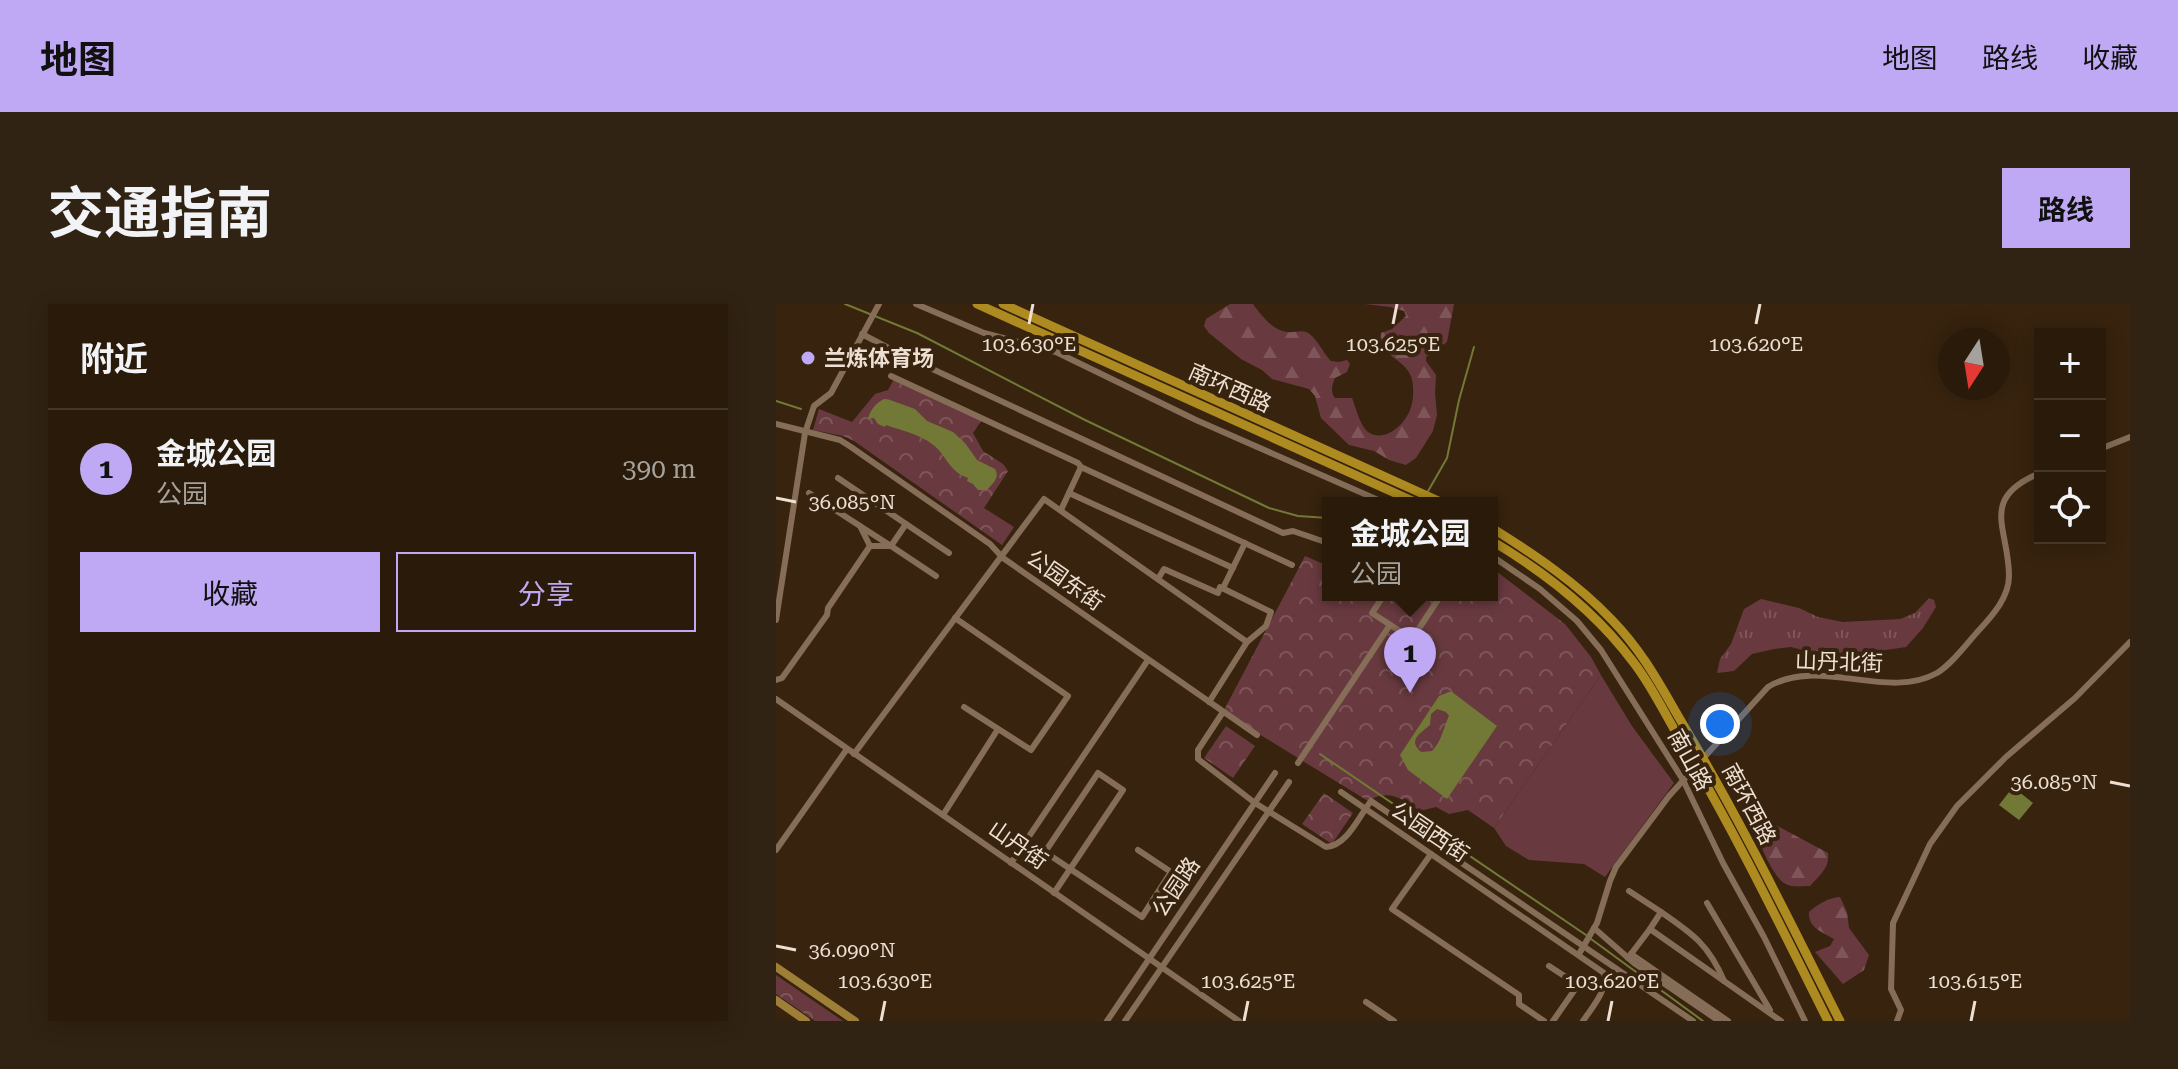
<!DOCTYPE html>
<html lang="zh">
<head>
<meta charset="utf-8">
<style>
  :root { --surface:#291a0a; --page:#312313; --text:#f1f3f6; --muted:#a5a19c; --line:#45382b; --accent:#bfa9f4 }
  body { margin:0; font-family:"Roboto Serif","Noto Sans SC",serif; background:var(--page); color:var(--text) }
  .controls { position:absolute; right:24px; top:24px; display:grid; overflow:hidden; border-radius:0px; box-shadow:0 4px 20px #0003 }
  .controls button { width:72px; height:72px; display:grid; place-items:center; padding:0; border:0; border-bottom:2px solid var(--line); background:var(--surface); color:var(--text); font:40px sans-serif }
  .compass { position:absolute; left:1162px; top:24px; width:72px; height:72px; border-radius:50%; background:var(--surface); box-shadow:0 4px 20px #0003; rotate:192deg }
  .you { position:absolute; left:944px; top:420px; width:28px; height:28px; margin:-20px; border:6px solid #fff; border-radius:50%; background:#1a73e8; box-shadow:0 0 0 12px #1a73e833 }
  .badge { display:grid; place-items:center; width:52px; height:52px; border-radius:50%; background:var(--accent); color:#111; font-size:26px; font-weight:700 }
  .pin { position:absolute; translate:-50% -66px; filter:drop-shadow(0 2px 4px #0008) }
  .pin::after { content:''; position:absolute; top:42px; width:28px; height:24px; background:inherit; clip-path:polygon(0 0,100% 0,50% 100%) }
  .popup { position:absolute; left:546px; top:193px; width:176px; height:104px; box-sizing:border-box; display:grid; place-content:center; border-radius:0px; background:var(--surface); filter:drop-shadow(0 2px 6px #0005); font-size:26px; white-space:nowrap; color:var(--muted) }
  .popup b { font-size:30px; color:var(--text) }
  .popup::after { content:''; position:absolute; left:50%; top:100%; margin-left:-16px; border:16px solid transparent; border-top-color:var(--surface) }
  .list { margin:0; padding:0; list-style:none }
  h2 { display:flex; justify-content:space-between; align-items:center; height:104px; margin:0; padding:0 32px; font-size:34px }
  h2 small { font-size:26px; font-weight:400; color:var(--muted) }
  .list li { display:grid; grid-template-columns:52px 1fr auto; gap:24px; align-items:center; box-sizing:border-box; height:120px; padding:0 32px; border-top:2px solid var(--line) }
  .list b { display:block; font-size:30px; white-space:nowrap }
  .list p { margin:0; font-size:26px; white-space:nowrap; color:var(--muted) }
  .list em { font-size:26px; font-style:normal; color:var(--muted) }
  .actions { display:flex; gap:16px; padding:24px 32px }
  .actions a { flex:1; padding:18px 0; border:2px solid var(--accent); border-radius:0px; text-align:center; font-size:28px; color:var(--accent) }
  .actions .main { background:var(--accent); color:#111 }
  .icon { flex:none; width:44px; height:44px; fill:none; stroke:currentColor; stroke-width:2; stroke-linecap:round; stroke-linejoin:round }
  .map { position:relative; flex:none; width:1354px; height:717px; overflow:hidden; border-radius:0px }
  header { display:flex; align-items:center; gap:48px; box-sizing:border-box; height:112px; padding:0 40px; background:var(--accent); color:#111 }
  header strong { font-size:38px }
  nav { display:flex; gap:44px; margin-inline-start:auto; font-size:28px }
  .intro { display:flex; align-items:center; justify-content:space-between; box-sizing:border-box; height:192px; padding:0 48px }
  h1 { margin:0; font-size:56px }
  .button { padding:20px 36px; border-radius:0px; background:var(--accent); color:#111; font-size:28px; font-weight:700 }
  main { display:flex; gap:48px; padding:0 48px }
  aside { flex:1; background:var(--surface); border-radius:0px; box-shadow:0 4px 20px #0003 }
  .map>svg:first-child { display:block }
  .grass { fill:url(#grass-tufts) }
  .forest { fill:url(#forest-firs) }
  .park { fill:url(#park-crowns) }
  .garden { fill:#683a3f }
  .water { fill:#727937; fill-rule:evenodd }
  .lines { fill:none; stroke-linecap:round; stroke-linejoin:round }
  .stream { stroke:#727937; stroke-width:2 }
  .minor { stroke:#856d57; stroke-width:6 }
  .major { stroke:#9e7f37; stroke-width:8 }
  .highway { stroke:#ae8b21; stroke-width:9 }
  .ticks { fill:none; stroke:#ede0d3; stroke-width:3 }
  .poi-dot { fill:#bfa9f4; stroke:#37230e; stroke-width:3 }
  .labels { text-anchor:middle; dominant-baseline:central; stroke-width:8; stroke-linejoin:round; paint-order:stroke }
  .poi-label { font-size:22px; font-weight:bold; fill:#ede0d3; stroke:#37230e; text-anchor:start }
  .street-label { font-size:22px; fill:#ede0d3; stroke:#37230e }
  .ticks-label { font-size:20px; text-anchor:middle; fill:#ede0d3; stroke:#37230e; stroke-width:8; stroke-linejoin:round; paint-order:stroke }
</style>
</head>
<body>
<header>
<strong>地图</strong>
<nav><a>地图</a><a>路线</a><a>收藏</a></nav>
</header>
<div class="intro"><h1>交通指南</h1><a class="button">路线</a></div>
<main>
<aside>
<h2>附近<small></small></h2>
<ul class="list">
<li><span class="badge">1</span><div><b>金城公园</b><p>公园</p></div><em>390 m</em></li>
</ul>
<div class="actions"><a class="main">收藏</a><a>分享</a></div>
</aside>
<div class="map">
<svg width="1354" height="717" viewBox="0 0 1354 717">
  <defs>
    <pattern id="grass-tufts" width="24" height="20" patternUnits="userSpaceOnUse" patternTransform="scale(2)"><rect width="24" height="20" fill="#683a3f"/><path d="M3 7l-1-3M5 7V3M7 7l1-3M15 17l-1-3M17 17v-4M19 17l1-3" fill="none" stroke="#7e565a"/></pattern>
    <pattern id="forest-firs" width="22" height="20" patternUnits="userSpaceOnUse" patternTransform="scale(2)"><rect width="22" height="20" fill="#683a3f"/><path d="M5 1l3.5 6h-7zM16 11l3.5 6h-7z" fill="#7e565a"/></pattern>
    <pattern id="park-crowns" width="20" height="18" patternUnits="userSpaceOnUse" patternTransform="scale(2)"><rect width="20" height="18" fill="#683a3f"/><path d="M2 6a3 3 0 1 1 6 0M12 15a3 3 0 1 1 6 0" fill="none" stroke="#7e565a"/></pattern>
  </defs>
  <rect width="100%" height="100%" fill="#37230e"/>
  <polygon class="grass" points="1153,294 1158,296 1160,303 1147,324 1130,343 1096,348 1056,349 1034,348 1015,343 998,345 976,350 958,367 941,369 944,355 955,340 968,305 985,295 1023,304 1042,313 1067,318 1124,315 1139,309"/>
  <g class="forest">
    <path d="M454,0h23c8,11 19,26 34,28 6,1 12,-2 19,0 10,4 17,21 25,29l8,1 8,-2 3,4 -3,8 -12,6c-3,7 -5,14 0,20h17c4,10 8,28 16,34 17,12 39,-9 43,-25 3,-9 3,-22 0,-31 -5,-13 -23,-20 -31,-31l1,-12 11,-4 14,-13 -2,-5 -14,-4 -25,-3h89l-7,38 -21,15v4l10,14 -1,18 2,22 -4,16 -17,27 -10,7 -17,-5 -15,-9 -25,-6 -28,-27 -6,-22 -6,-7 -37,-10 -10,-9 -21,-11 -32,-26 -5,-7 2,-7z"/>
    <path d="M986,518h8l58,31c2,15 -9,23 -18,33 -8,0 -19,2 -26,-3 -10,-6 -29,-45 -28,-57z"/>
    <path d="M1064,593l7,15 2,16 20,27 -5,15 -21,14 -28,-32 15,-6 4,-7c-12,-7 -26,-11 -25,-27 9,-8 19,-14 31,-15z"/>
  </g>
  <g class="park">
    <polygon points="118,75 205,117 197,129 207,147 227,160 232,167 208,204 238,223 226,241 78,137 67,132 37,126 43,105 76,118 99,90 112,86"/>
    <path d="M529,252l23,10v29h164v-27l73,56 26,33 10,18 -107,153 -26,-18 -19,4 -13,-7 -16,4c-18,-12 -31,-23 -52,-10l-145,-89z"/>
    <polygon points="450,422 479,442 457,474 428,454"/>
    <polygon points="548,489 577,509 556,540 526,520"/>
    <polygon points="0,671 67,717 39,717 0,690"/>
  </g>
  <polygon class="garden" points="825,371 856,422 898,479 829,573 808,560 753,556 730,542 718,524"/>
  <g class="water">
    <path d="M108,95l6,1 25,9 12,12 26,11 12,11 12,17 18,9c5,9 -2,14 -8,21h-9l-5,-6 -6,-3 1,-3c-20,-7 -21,-23 -36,-34 -13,-10 -29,-13 -46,-19l-1,2 -7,-3 -4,-6 -6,1c2,-9 8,-16 16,-20z"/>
    <path d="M673,388h3l45,34 -50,73 -39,-29 -8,-15 39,-59zM661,405l9,3 3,4c-6,12 -7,25 -17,35l-11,1c-14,-12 0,-19 9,-27l1,-11z"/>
    <polygon points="1237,483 1257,499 1243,516 1223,501"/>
  </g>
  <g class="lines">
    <g class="stream">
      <polyline points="69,0 141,29 309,116 493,204 522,212 552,214"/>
      <polyline points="0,97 25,105"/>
      <polyline points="651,189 671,154 683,96 698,43"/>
      <polyline points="544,450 810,631"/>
      <polyline points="815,635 927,717"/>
    </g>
    <g class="minor">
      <polyline points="140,0 208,29 280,48 420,116 609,199"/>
      <polyline points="86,30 120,48 507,229 517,227 552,239"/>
      <polyline points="115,72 302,159 305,163"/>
      <polyline points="0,120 64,136 75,143 214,240 227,254 481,431"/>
      <polyline points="1324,145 1354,133"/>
      <polyline points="62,174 130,220"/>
      <polyline points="33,189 84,222 94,242"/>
      <polyline points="293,189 457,264"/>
      <polyline points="285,206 305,163 516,261"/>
      <polyline points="84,222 115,242 130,220 173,249"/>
      <polyline points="94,242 115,242 160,272"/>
      <polyline points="716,252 764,285 801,317 825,346 907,476 947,559 988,633 1029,717"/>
      <polyline points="382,275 388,265 442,289 444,283 495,308 490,322 471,338 433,398"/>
      <polyline points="447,284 469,239"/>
      <polyline points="608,291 596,309 636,335 665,291"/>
      <polyline points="179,314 292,392 255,446 188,403"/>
      <polyline points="0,316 29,129 38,102 55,89 103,0"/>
      <polyline points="0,376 6,374 51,311 52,304 94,242"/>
      <polyline points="0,395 463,717"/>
      <path d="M447,408l-25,38v9l57,44 71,44c21,-1 33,-31 45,-46l322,220"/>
      <polyline points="78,450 268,195 471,338"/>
      <polyline points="522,459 614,321"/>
      <path d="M565,488l263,181c3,19 -11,33 -21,48"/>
      <polyline points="167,511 222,425"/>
      <polyline points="0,546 71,445"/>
      <polyline points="655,550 616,605 743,691 743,700 768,717"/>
      <polyline points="235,559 372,356"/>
      <polyline points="853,587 885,608"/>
      <polyline points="278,589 347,486 322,469 269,548 366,613 395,568 362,546"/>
      <polyline points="931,599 994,706"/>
      <polyline points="818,624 858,659 943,717"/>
      <path d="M874,625l11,-17c32,22 48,33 63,69"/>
      <path d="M803,650l18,-31 13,-42 6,-14 53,-71 99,-109c50,-31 119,14 169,-14 16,-10 30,-30 43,-44 13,-14 29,-32 29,-53 0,-48 -31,-77 31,-103"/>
      <polyline points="855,650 952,717"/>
      <polyline points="852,654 874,625 1005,717"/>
      <polyline points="773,662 802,681 777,717"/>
      <polyline points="590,698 618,717"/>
      <polyline points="331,717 499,469"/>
      <polyline points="349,717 513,478"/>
      <polyline points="1121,717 1125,706 1115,685 1117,619 1154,540 1181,502 1230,453 1299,394 1354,338"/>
    </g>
    <g class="major">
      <polyline points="0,663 79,717"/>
      <polyline points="0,696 30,717"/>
    </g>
    <g class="highway">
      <polyline points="201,0 641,199"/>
      <polyline points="227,0 667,199"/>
      <path d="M716,224c43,27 85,55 120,92 32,33 49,67 72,106 57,95 106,196 156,295"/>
      <path d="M716,237c54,32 104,71 142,122 17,22 30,49 44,73 55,92 102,189 150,285"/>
    </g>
  </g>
  <path class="ticks" d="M253,20l4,-20M617,20l4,-20M980,20l4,-20M0,194l20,4M1334,478l20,4M0,642l20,4M105,717l4,-20M468,717l4,-20M832,717l4,-20M1195,717l4,-20"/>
  <circle class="poi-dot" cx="32" cy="54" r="8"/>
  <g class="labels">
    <g class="poi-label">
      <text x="48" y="54">兰炼体育场</text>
    </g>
    <g class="street-label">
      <text transform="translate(454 84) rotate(24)">南环西路</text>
      <text transform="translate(289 276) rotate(35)">公园东街</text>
      <text transform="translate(1063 358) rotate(2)">山丹北街</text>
      <text transform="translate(914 456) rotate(61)">南山路</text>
      <text transform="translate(973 500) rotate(62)">南环西路</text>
      <text transform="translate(654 528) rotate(34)">公园西街</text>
      <text transform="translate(242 541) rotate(35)">山丹街</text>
      <text transform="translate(400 583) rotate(-56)">公园路</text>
    </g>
  </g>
  <g class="ticks-label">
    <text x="253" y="47">103.630°E</text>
    <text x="617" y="47">103.625°E</text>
    <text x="980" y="47">103.620°E</text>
    <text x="76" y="205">36.085°N</text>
    <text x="1278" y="485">36.085°N</text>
    <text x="76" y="653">36.090°N</text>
    <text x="109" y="684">103.630°E</text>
    <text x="472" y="684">103.625°E</text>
    <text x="836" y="684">103.620°E</text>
    <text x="1199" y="684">103.615°E</text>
  </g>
</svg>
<div class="controls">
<button>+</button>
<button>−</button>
<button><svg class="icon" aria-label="locate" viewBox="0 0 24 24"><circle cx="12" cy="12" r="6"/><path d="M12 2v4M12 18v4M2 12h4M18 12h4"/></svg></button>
</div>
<svg class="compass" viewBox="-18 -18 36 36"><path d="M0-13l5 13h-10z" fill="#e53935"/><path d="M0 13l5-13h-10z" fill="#a5a19c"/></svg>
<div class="you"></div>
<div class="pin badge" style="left:634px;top:389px">1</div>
<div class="popup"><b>金城公园</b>公园</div>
</div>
</main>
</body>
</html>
